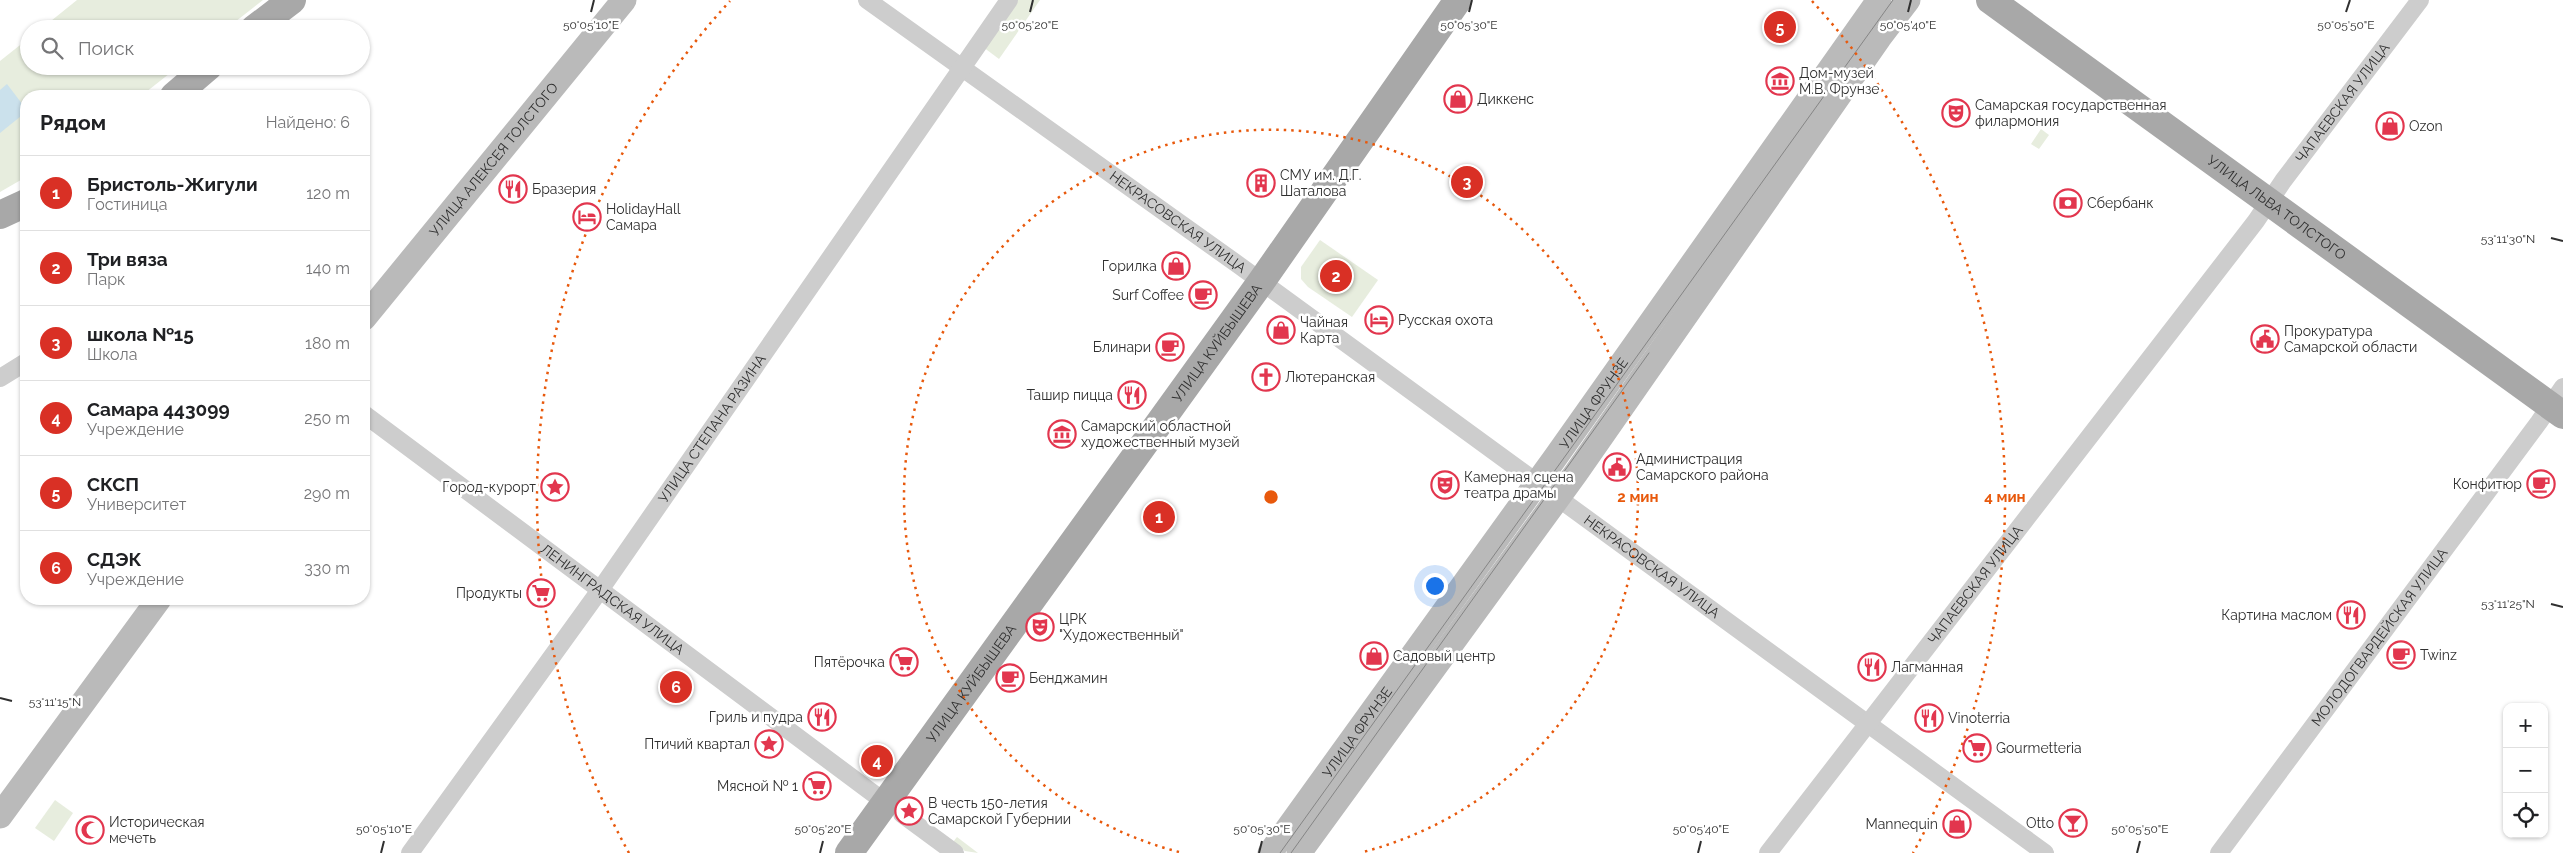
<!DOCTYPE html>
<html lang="ru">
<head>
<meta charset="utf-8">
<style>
  :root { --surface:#fff; --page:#f2f2f2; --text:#202124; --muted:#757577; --line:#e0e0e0; --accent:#d93025 }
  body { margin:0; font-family:Raleway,sans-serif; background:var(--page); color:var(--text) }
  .controls { position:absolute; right:15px; bottom:15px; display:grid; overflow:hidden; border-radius:10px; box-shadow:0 1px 4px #0004 }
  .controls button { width:45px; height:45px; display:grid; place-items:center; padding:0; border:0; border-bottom:1px solid var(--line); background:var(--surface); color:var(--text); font:25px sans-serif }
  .you { position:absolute; left:1434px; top:585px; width:18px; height:18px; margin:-12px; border:4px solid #fff; border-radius:50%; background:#1a73e8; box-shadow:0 0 0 8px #1a73e833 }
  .badge { display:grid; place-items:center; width:32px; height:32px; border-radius:50%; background:var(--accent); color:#fff; font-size:16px; font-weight:700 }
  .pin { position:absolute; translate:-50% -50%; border:2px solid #fff; box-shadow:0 1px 5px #0006 }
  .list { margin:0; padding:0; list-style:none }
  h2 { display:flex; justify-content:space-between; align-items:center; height:65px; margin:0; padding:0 20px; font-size:21px }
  h2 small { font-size:16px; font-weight:400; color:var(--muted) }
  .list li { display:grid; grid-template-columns:32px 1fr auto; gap:15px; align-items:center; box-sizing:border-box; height:75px; padding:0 20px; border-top:1px solid var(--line) }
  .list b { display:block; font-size:19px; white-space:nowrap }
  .list p { margin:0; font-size:16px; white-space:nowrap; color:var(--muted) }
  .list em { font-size:16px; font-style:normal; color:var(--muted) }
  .icon { flex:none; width:28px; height:28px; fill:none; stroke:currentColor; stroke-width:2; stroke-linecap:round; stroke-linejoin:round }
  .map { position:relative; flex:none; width:2563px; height:853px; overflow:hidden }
  .search { position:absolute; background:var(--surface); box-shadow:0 1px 4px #0004; left:20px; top:20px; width:350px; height:55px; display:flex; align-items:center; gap:12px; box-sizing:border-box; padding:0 18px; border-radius:28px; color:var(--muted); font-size:19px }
  .panel { position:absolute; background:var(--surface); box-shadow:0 1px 4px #0004; left:20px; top:90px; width:350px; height:515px; border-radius:20px }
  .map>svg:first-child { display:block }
  .green { fill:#e7edde }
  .water { fill:#cbe1ec }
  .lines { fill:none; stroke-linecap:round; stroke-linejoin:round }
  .street { stroke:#cdcdcd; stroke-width:18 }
  .secondary { stroke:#bababa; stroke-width:25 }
  .primary { stroke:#a8a8a8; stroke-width:28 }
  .tram { stroke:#858585; stroke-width:1 }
  .ticks { fill:none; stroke:#303030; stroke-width:2 }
  .ring { fill:none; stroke:#e8590c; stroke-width:2.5; stroke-dasharray:2.5 5 }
  .labels { text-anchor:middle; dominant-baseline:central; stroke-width:5; stroke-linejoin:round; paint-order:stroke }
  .poi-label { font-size:14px; fill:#303030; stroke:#fff; text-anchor:start }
  .street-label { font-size:14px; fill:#303030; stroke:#fff }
  .ticks-label { font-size:12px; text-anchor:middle; fill:#303030; stroke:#fff; stroke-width:5; stroke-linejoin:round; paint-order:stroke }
  .centre { fill:#e8590c; stroke:#fff; stroke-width:2.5 }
  .ring-label { font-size:15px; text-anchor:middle; font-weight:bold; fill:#e8590c; stroke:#fff; stroke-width:5; stroke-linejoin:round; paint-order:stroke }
</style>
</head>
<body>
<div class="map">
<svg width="2563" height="853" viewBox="0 0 2563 853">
  <rect width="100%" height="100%" fill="#fff"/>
  <g class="green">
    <polygon points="77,0 263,0 226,29 41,29"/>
    <polygon points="1016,0 1040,0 999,59 983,47"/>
    <polygon points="29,38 29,66 179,66 141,96 26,96 26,177 0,192 0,61"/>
    <polygon points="2041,129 2049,135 2039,149 2031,144"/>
    <polygon points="1320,240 1378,280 1352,317 1308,287 1301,279 1301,267"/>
    <polygon points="55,800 73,813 54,841 35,828"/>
    <polygon points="957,837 978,853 965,851 953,842"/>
  </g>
  <polygon class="water" points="7,84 26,109 26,112 0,133 0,90"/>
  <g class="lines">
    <g class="street">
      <path id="s1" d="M867,0l373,266 805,587"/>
      <polyline points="0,378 26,362"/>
      <path id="s2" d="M364,414l522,389"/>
      <polyline points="902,814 955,853"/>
      <path id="s3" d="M410,853l190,-263 409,-590"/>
      <path id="s4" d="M1768,853l488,-632 27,-40 137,-181"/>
      <path id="s5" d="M2219,853l320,-431 24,-35"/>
    </g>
    <g class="secondary">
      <path id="s6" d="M364,318l260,-318"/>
      <polyline points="0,816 159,599"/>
      <path id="s7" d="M1270,853l285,-395 324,-458"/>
      <polyline points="1299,853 1576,473 1879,38 1908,0"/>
    </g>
    <g class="primary">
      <path id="s8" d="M1990,0l573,415"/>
      <polyline points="254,29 292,0"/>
      <polyline points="174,96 209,66"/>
      <polyline points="0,215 26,203"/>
      <path id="s9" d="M849,853l412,-571 197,-282"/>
    </g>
    <g class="tram">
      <polyline points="1280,853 1893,0"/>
      <polyline points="1291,853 1649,353"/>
    </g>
  </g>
  <path class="ticks" d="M591,12l3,-12M1030,12l3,-12M1469,12l3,-12M1908,12l3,-12M2346,12l4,-12M2551,238l12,3M2551,604l12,3M0,698l12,3M381,853l3,-12M820,853l3,-12M1259,853l3,-12M1698,853l3,-12M2137,853l3,-12"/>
  <g class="ring">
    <path d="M1179 852A367 367 0 1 1 1363 852"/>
    <path d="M629 853A734 734 0 0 1 730 1M1812 1A734 734 0 0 1 1913 853"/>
  </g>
  <defs>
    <g id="museum-ring" transform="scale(1.4375)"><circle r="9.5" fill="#fff" stroke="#e2364e" stroke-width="1.5"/><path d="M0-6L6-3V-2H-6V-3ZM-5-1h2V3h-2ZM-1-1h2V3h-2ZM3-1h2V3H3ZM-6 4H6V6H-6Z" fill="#e2364e"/></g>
    <g id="shop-ring" transform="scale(1.4375)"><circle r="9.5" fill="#fff" stroke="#e2364e" stroke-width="1.5"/><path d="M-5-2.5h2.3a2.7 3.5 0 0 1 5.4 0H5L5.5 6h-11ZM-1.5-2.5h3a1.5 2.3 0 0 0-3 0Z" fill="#e2364e"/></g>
    <g id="theatre-ring" transform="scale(1.4375)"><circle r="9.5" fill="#fff" stroke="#e2364e" stroke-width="1.5"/><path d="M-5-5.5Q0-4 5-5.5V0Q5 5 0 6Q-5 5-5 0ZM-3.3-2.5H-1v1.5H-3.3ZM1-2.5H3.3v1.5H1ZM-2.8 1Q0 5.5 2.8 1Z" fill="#e2364e"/></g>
    <g id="building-ring" transform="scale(1.4375)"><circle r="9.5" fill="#fff" stroke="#e2364e" stroke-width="1.5"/><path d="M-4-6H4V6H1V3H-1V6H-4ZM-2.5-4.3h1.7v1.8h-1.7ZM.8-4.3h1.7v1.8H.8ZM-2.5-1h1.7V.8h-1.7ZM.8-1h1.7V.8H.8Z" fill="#e2364e"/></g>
    <g id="restaurant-ring" transform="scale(1.4375)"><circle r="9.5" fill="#fff" stroke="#e2364e" stroke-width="1.5"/><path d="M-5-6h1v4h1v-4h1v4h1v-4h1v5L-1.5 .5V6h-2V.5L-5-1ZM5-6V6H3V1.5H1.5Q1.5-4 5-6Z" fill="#e2364e"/></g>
    <g id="bank-ring" transform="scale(1.4375)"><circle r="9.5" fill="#fff" stroke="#e2364e" stroke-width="1.5"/><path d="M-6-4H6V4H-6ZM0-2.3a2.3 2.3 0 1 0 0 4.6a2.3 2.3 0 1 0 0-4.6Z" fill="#e2364e"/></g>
    <g id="hotel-ring" transform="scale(1.4375)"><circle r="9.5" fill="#fff" stroke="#e2364e" stroke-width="1.5"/><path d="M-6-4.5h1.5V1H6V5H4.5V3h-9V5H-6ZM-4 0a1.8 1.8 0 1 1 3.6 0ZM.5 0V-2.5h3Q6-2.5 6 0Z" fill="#e2364e"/></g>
    <g id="cafe-ring" transform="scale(1.4375)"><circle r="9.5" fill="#fff" stroke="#e2364e" stroke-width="1.5"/><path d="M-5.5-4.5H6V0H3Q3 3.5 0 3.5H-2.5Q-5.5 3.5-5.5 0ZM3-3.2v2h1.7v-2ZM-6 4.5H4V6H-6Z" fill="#e2364e"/></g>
    <g id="civic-ring" transform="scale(1.4375)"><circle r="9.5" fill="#fff" stroke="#e2364e" stroke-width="1.5"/><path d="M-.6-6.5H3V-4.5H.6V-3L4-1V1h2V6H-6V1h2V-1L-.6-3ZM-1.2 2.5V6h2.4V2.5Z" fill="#e2364e"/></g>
    <g id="church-ring" transform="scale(1.4375)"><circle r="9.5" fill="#fff" stroke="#e2364e" stroke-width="1.5"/><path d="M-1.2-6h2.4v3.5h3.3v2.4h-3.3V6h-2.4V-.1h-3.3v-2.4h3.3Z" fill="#e2364e"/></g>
    <g id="sight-ring" transform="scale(1.4375)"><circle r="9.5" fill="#fff" stroke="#e2364e" stroke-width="1.5"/><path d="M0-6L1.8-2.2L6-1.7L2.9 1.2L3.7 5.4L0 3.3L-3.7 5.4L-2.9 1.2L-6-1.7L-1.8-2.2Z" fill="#e2364e"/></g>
    <g id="supermarket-ring" transform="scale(1.4375)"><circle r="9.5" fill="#fff" stroke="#e2364e" stroke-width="1.5"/><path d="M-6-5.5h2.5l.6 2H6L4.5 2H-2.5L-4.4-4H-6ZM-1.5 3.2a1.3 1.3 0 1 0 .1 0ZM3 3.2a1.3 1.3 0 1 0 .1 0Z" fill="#e2364e"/></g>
    <g id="bar-ring" transform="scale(1.4375)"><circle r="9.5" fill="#fff" stroke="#e2364e" stroke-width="1.5"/><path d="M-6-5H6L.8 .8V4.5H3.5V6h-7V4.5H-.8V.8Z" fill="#e2364e"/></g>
    <g id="mosque-ring" transform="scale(1.4375)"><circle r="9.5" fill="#fff" stroke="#e2364e" stroke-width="1.5"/><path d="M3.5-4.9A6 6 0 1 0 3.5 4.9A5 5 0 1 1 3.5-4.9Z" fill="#e2364e"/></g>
  </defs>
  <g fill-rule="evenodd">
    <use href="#museum-ring" x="1780" y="81"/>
    <use href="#shop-ring" x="1458" y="99"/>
    <use href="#theatre-ring" x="1956" y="113"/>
    <use href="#shop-ring" x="2390" y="126"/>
    <use href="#building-ring" x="1261" y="183"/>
    <use href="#restaurant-ring" x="513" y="189"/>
    <use href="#bank-ring" x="2068" y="203"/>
    <use href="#hotel-ring" x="587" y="217"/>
    <use href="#shop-ring" x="1176" y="266"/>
    <use href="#cafe-ring" x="1203" y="295"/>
    <use href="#hotel-ring" x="1379" y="320"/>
    <use href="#shop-ring" x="1281" y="330"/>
    <use href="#civic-ring" x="2265" y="339"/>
    <use href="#cafe-ring" x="1170" y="347"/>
    <use href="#church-ring" x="1266" y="377"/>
    <use href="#restaurant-ring" x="1132" y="395"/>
    <use href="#museum-ring" x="1062" y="434"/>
    <use href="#civic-ring" x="1617" y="467"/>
    <use href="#cafe-ring" x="2541" y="484"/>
    <use href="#theatre-ring" x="1445" y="485"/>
    <use href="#sight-ring" x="555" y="487"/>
    <use href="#supermarket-ring" x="541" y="593"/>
    <use href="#restaurant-ring" x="2351" y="615"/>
    <use href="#theatre-ring" x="1040" y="627"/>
    <use href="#cafe-ring" x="2401" y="655"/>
    <use href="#shop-ring" x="1374" y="656"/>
    <use href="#supermarket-ring" x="904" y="662"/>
    <use href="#restaurant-ring" x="1872" y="667"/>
    <use href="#cafe-ring" x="1010" y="678"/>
    <use href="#restaurant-ring" x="822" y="717"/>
    <use href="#restaurant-ring" x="1929" y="718"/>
    <use href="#sight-ring" x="769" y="744"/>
    <use href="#supermarket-ring" x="1977" y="748"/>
    <use href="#supermarket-ring" x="817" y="786"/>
    <use href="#sight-ring" x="909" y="811"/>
    <use href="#bar-ring" x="2073" y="823"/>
    <use href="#shop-ring" x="1957" y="824"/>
    <use href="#mosque-ring" x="90" y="830"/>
  </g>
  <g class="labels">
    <g class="poi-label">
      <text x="1799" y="73">Дом-музей<tspan x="1799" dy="16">М.В. Фрунзе</tspan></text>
      <text x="1477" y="99">Диккенс</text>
      <text x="1975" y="105">Самарская государственная<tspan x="1975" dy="16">филармония</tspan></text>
      <text x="2409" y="126">Ozon</text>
      <text x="1280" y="175">СМУ им. Д.Г.<tspan x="1280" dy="16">Шаталова</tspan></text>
      <text x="532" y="189">Бразерия</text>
      <text x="2087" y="203">Сбербанк</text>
      <text x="606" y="209">HolidayHall<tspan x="606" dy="16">Самара</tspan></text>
      <text x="1157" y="266" text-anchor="end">Горилка</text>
      <text x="1184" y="295" text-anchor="end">Surf Coffee</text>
      <text x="1398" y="320">Русская охота</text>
      <text x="1300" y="322">Чайная<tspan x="1300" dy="16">Карта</tspan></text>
      <text x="2284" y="331">Прокуратура<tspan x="2284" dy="16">Самарской области</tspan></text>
      <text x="1151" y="347" text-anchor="end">Блинари</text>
      <text x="1285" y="377">Лютеранская</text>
      <text x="1113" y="395" text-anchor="end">Ташир пицца</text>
      <text x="1081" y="426">Самарский областной<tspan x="1081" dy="16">художественный музей</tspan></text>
      <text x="1636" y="459">Администрация<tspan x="1636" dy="16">Самарского района</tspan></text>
      <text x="1464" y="477">Камерная сцена<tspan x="1464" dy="16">театра драмы</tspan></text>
      <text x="2522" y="484" text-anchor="end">Конфитюр</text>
      <text x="536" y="487" text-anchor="end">Город-курорт</text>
      <text x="522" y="593" text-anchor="end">Продукты</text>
      <text x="2332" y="615" text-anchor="end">Картина маслом</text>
      <text x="1059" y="619">ЦРК<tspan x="1059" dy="16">"Художественный"</tspan></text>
      <text x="2420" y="655">Twinz</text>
      <text x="1393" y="656">Садовый центр</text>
      <text x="885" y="662" text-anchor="end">Пятёрочка</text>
      <text x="1891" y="667">Лагманная</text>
      <text x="1029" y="678">Бенджамин</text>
      <text x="803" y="717" text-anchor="end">Гриль и пудра</text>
      <text x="1948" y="718">Vinoterria</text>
      <text x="750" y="744" text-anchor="end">Птичий квартал</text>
      <text x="1996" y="748">Gourmetteria</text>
      <text x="798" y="786" text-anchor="end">Мясной № 1</text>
      <text x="928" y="803">В честь 150-летия<tspan x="928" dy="16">Самарской Губернии</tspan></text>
      <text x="109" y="822">Историческая<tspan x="109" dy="16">мечеть</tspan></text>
      <text x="2054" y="823" text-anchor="end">Otto</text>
      <text x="1938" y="824" text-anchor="end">Mannequin</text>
    </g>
    <g class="street-label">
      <text stroke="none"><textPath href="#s4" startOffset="945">ЧАПАЕВСКАЯ УЛИЦА</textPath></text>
      <text stroke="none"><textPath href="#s6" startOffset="205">УЛИЦА АЛЕКСЕЯ ТОЛСТОГО</textPath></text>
      <text stroke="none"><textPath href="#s8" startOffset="354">УЛИЦА ЛЬВА ТОЛСТОГО</textPath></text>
      <text stroke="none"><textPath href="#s1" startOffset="382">НЕКРАСОВСКАЯ УЛИЦА</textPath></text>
      <text stroke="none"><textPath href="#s9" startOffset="629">УЛИЦА КУЙБЫШЕВА</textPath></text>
      <text stroke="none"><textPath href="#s7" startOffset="554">УЛИЦА ФРУНЗЕ</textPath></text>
      <text stroke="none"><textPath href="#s3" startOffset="521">УЛИЦА СТЕПАНА РАЗИНА</textPath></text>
      <text stroke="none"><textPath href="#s1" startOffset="968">НЕКРАСОВСКАЯ УЛИЦА</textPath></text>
      <text stroke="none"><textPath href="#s4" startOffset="339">ЧАПАЕВСКАЯ УЛИЦА</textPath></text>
      <text stroke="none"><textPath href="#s2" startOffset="310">ЛЕНИНГРАДСКАЯ УЛИЦА</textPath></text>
      <text stroke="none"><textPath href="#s5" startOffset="269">МОЛОДОГВАРДЕЙСКАЯ УЛИЦА</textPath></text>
      <text stroke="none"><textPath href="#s9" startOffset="209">УЛИЦА КУЙБЫШЕВА</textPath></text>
      <text stroke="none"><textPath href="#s7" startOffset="149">УЛИЦА ФРУНЗЕ</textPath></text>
    </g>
  </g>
  <g class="ticks-label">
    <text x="591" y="29">50°05'10"E</text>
    <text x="1030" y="29">50°05'20"E</text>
    <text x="1469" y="29">50°05'30"E</text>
    <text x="1908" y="29">50°05'40"E</text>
    <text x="2346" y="29">50°05'50"E</text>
    <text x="2508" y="243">53°11'30"N</text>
    <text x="2508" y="608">53°11'25"N</text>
    <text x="55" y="706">53°11'15"N</text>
    <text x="384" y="833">50°05'10"E</text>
    <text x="823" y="833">50°05'20"E</text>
    <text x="1262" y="833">50°05'30"E</text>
    <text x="1701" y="833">50°05'40"E</text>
    <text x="2140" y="833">50°05'50"E</text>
  </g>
  <circle cx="1271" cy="497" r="8" class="centre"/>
  <g class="ring-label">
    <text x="1638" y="502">2 мин</text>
    <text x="2005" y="502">4 мин</text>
  </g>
</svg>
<div class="controls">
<button>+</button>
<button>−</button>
<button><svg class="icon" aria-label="locate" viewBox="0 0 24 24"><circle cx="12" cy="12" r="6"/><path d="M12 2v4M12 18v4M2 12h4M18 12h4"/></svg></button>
</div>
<div class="you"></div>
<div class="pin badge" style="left:1159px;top:517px">1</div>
<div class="pin badge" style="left:1336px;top:276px">2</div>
<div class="pin badge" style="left:1467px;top:182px">3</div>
<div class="pin badge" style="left:877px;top:761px">4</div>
<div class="pin badge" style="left:1780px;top:27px">5</div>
<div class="pin badge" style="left:676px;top:687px">6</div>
<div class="search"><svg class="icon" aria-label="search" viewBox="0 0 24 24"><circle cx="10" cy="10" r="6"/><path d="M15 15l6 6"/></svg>Поиск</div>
<section class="panel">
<h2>Рядом<small>Найдено: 6</small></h2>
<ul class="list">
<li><span class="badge">1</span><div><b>Бристоль-Жигули</b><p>Гостиница</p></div><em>120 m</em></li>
<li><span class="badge">2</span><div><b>Три вяза</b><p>Парк</p></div><em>140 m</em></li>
<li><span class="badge">3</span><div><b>школа №15</b><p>Школа</p></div><em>180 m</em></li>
<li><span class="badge">4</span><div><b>Самара 443099</b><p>Учреждение</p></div><em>250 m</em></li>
<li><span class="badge">5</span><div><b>СКСП</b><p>Университет</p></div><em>290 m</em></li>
<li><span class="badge">6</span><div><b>СДЭК</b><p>Учреждение</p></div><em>330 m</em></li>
</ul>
</section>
</div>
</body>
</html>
